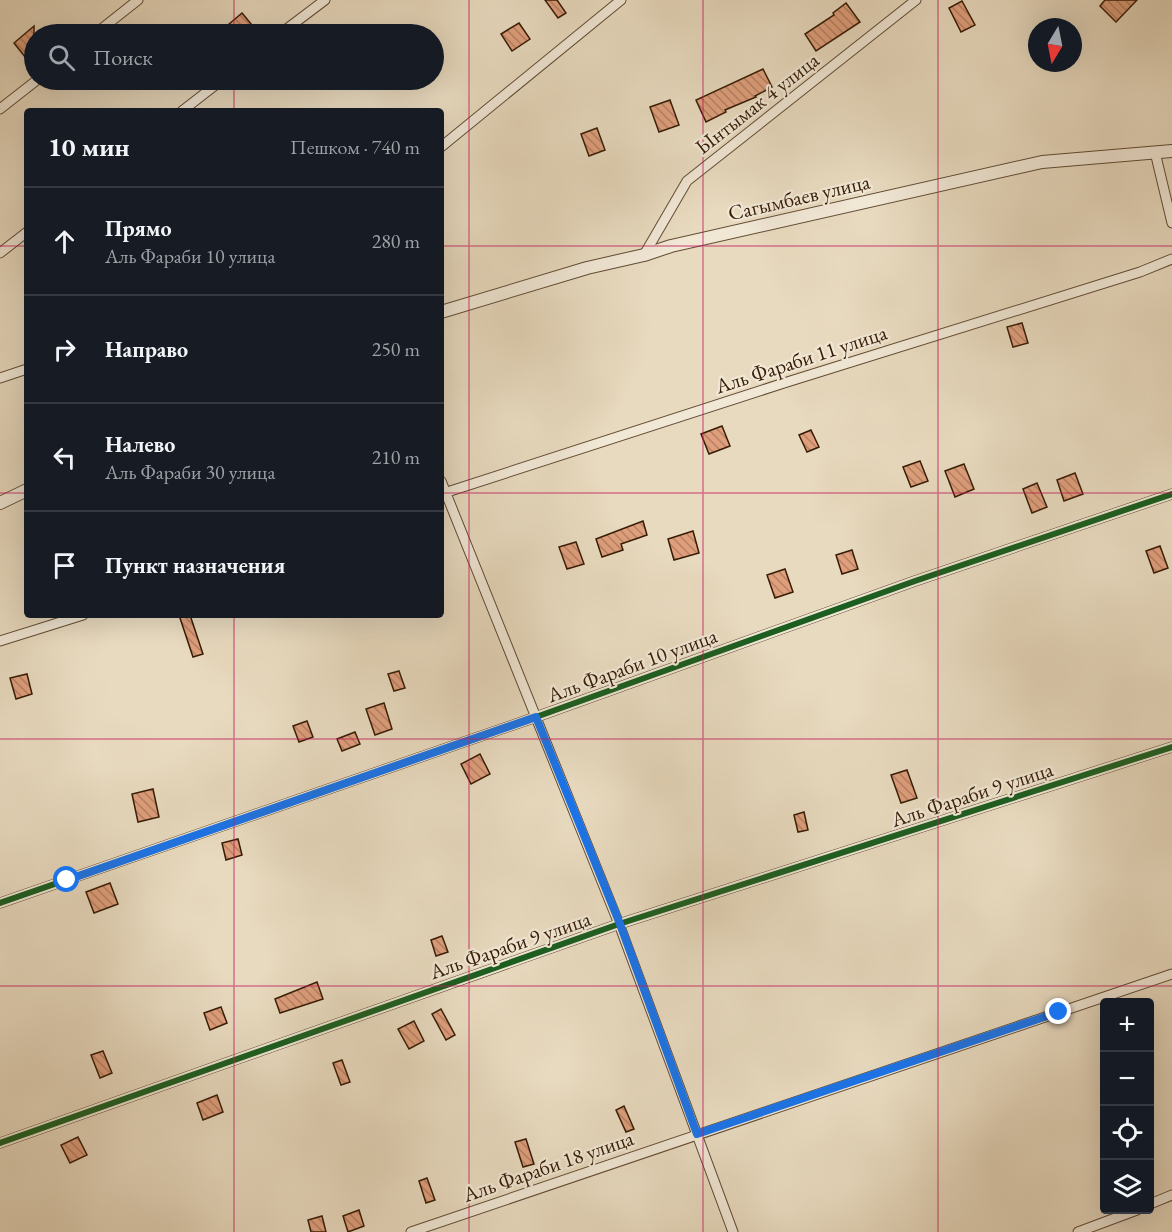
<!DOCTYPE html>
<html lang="ru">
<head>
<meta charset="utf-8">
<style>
  :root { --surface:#171b24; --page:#20242c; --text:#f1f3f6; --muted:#9ea1a6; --line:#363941 }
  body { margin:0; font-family:"EB Garamond",serif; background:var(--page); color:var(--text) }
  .controls { position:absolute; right:18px; bottom:18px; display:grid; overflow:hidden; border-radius:6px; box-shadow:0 6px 24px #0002 }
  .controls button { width:54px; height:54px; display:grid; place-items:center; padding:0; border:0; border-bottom:2px solid var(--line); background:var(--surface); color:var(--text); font:30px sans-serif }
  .compass { position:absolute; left:1028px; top:18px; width:54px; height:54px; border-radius:50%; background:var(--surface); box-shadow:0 6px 24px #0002; rotate:190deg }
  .stop { position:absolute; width:18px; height:18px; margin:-14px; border:4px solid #1a73e8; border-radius:50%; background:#fff }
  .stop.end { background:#1a73e8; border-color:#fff; box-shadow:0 2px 6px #0008 }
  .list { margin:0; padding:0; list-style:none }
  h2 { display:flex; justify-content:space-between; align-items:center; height:78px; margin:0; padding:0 24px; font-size:26px }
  h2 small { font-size:20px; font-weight:400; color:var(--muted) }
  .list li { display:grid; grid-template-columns:39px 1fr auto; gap:18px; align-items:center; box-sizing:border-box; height:108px; padding:0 24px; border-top:2px solid var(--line) }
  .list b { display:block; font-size:22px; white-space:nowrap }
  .list p { margin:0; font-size:20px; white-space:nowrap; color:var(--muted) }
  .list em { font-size:20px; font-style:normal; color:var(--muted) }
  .icon { flex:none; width:33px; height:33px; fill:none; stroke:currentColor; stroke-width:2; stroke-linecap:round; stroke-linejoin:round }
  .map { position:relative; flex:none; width:1172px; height:1232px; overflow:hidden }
  .search { position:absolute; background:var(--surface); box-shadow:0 6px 24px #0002; left:24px; top:24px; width:420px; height:66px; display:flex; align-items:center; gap:15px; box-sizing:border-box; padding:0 21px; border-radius:33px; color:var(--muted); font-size:22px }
  .panel { position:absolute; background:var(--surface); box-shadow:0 6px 24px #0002; left:24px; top:108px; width:420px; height:510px; border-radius:6px }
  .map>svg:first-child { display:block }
  .building { fill:url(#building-back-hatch); stroke:#361b05; stroke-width:1.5 }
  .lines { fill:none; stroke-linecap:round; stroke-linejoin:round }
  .minor-casing { stroke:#624b34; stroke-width:11 }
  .tertiary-casing { stroke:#624b34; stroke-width:14 }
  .minor { stroke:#f0e7d5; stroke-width:9 }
  .tertiary { stroke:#f0e7d5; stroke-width:12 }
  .cycleway-casing { stroke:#f0e7d5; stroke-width:10 }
  .cycleway { stroke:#1b5e20; stroke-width:6 }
  .route { stroke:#1a73e8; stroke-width:8 }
  .grid { fill:none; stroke:#c2185b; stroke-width:1.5; stroke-opacity:0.55 }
  .labels { text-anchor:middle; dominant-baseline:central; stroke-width:4.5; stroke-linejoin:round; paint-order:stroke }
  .street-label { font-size:21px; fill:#361b05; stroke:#f0e7d5 }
</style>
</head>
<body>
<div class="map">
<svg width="1172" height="1232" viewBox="0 0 1172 1232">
  <defs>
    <pattern id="building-back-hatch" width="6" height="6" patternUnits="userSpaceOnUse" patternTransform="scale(1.5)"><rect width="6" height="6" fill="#df9f7c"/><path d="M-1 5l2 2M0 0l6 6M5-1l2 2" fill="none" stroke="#b68164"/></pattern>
  </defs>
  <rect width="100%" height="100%" fill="#e8dabf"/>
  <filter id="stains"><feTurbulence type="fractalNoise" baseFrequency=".00333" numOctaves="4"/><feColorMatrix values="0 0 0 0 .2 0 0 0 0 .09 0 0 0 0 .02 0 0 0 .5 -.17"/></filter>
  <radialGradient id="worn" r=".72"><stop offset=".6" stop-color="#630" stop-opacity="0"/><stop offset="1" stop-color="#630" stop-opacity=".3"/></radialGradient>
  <g class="building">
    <polygon points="545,0 557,0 566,13 558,18"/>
    <polygon points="1105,0 1137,0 1116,22 1100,6"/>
    <polygon points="962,1 975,25 961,32 949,8"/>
    <polygon points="846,3 860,22 816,51 805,34 834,15 833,13"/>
    <polygon points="242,13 256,30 251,34 238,34 229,24"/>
    <polygon points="519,23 530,39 512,51 501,34"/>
    <polygon points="34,26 34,68 14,43"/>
    <polygon points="763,69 772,87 755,96 756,97 725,110 726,112 706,122 696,100"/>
    <polygon points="670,100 679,125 659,132 650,107"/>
    <polygon points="597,128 605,150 589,156 581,134"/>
    <polygon points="1022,323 1028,343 1013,347 1007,327"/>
    <polygon points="722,426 730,446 709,454 701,434"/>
    <polygon points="811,430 819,447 807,452 799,435"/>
    <polygon points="920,461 928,481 911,487 903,467"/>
    <polygon points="964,464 974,489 955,497 945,471"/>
    <polygon points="1075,473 1083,494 1064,501 1057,480"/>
    <polygon points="1037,483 1047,507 1032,513 1023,489"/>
    <polygon points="643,521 647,535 621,544 623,550 602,557 596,539"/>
    <polygon points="693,531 699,553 674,560 668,539"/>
    <polygon points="576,542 584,564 567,569 559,547"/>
    <polygon points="1160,546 1168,568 1154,573 1146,551"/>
    <polygon points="852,550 858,569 842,574 836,555"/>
    <polygon points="785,569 793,592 775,598 767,575"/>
    <polygon points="179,615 190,615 203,654 193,657"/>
    <polygon points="399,671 405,688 394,691 388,674"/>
    <polygon points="27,674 32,694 16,699 10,678"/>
    <polygon points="384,703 392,729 375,735 366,709"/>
    <polygon points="307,721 313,737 299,742 293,726"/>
    <polygon points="355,732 360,744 342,751 337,739"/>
    <polygon points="480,754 490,774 471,784 461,764"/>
    <polygon points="907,770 917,798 901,803 891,775"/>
    <polygon points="153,789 159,817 138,822 132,794"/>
    <polygon points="804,812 808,830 798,832 794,815"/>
    <polygon points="238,839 242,855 226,860 222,843"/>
    <polygon points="110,883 118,904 94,913 86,892"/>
    <polygon points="442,936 448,952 436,956 431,940"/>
    <polygon points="317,982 323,999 280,1013 275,999"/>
    <polygon points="221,1007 227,1023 210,1030 204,1013"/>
    <polygon points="441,1009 455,1035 446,1040 432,1014"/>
    <polygon points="414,1021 424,1041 409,1049 398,1029"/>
    <polygon points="103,1051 112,1073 100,1078 91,1055"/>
    <polygon points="342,1060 350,1082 341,1085 333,1063"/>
    <polygon points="217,1095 223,1112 203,1120 197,1103"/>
    <polygon points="624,1106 634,1129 626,1132 616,1110"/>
    <polygon points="78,1137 87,1155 70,1163 61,1145"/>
    <polygon points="526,1139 534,1164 523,1167 515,1142"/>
    <polygon points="427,1178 435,1200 426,1203 419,1181"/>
    <polygon points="359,1210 364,1226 348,1232 343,1216"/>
    <polygon points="322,1216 326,1232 311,1232 308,1220"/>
  </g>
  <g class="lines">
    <g class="minor-casing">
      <g id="minor">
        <polyline points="95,34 138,0"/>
        <polyline points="280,34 325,0"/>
        <polyline points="0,109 37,80"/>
        <polyline points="182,111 222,80"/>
        <polyline points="441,147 621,0"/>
        <polyline points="1155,152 1172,223"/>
        <polyline points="0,253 27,232"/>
        <polyline points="644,255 687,181 916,0"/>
        <polyline points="0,378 27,369"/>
        <polyline points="441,481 619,924 733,1232"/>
        <polyline points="441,494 784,383 1140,272 1172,259"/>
        <polyline points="0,641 83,615"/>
        <polyline points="0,903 536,717 915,581 1172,494"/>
        <polyline points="0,1143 619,924 1172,747"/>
        <polyline points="1150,1204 1172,1195"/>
        <polyline points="411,1232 1172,974"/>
        <polyline points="1078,1232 1137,1210"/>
      </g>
    </g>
    <g class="tertiary-casing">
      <g id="tertiary">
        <polyline points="441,312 587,268 644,255 671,246 1042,162 1172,151"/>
        <polyline points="0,503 27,490"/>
      </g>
    </g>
    <use href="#minor" class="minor"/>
    <use href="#tertiary" class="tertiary"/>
    <g class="cycleway-casing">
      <g id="cycleway">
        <polyline points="0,903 536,717 915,581 1172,494"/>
        <polyline points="0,1143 619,924 1172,747"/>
      </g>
    </g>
    <use href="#cycleway" class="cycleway"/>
  </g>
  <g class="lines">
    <polyline class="route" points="67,880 536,717 620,924 697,1134 1059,1012"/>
  </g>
  <path class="grid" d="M234,0v34M469,0v1232M703,0v1232M938,0v1232M234,80v31M0,246h27M441,246h731M0,493h27M441,493h731M234,615v617M0,739h1172M0,986h1172"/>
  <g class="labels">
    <g class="street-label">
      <text transform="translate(757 103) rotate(-38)">Ынтымак 4 улица</text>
      <text transform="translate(799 197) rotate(-13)">Сагымбаев улица</text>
      <text transform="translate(801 359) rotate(-18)">Аль Фараби 11 улица</text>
      <text transform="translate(632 665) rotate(-20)">Аль Фараби 10 улица</text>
      <text transform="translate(972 794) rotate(-18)">Аль Фараби 9 улица</text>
      <text transform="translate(510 945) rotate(-19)">Аль Фараби 9 улица</text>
      <text transform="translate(548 1166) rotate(-19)">Аль Фараби 18 улица</text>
    </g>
  </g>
  <rect width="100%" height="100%" filter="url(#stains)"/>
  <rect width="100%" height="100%" fill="url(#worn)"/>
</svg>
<div class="controls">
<button>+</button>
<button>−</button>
<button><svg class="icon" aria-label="locate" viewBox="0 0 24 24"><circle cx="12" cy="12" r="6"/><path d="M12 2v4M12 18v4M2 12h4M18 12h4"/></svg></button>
<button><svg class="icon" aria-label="layers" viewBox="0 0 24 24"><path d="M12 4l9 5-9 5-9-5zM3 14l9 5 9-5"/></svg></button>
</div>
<svg class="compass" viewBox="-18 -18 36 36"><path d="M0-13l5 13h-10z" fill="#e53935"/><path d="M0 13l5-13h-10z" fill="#9ea1a6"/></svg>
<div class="stop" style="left:67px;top:880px"></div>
<div class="stop end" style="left:1059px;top:1012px"></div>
<div class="search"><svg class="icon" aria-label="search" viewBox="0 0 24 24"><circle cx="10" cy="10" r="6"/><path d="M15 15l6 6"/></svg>Поиск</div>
<section class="panel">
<h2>10 мин<small>Пешком · 740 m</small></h2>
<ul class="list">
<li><svg class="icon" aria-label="ahead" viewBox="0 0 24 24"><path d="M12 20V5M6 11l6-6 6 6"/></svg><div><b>Прямо</b><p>Аль Фараби 10 улица</p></div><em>280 m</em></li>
<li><svg class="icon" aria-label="right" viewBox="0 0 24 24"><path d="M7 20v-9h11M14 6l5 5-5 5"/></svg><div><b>Направо</b></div><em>250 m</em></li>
<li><svg class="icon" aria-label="left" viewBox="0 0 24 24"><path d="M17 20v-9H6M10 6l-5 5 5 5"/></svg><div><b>Налево</b><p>Аль Фараби 30 улица</p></div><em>210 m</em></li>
<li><svg class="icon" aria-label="arrive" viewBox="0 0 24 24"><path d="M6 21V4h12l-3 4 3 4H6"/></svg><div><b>Пункт назначения</b></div></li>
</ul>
</section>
</div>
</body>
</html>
